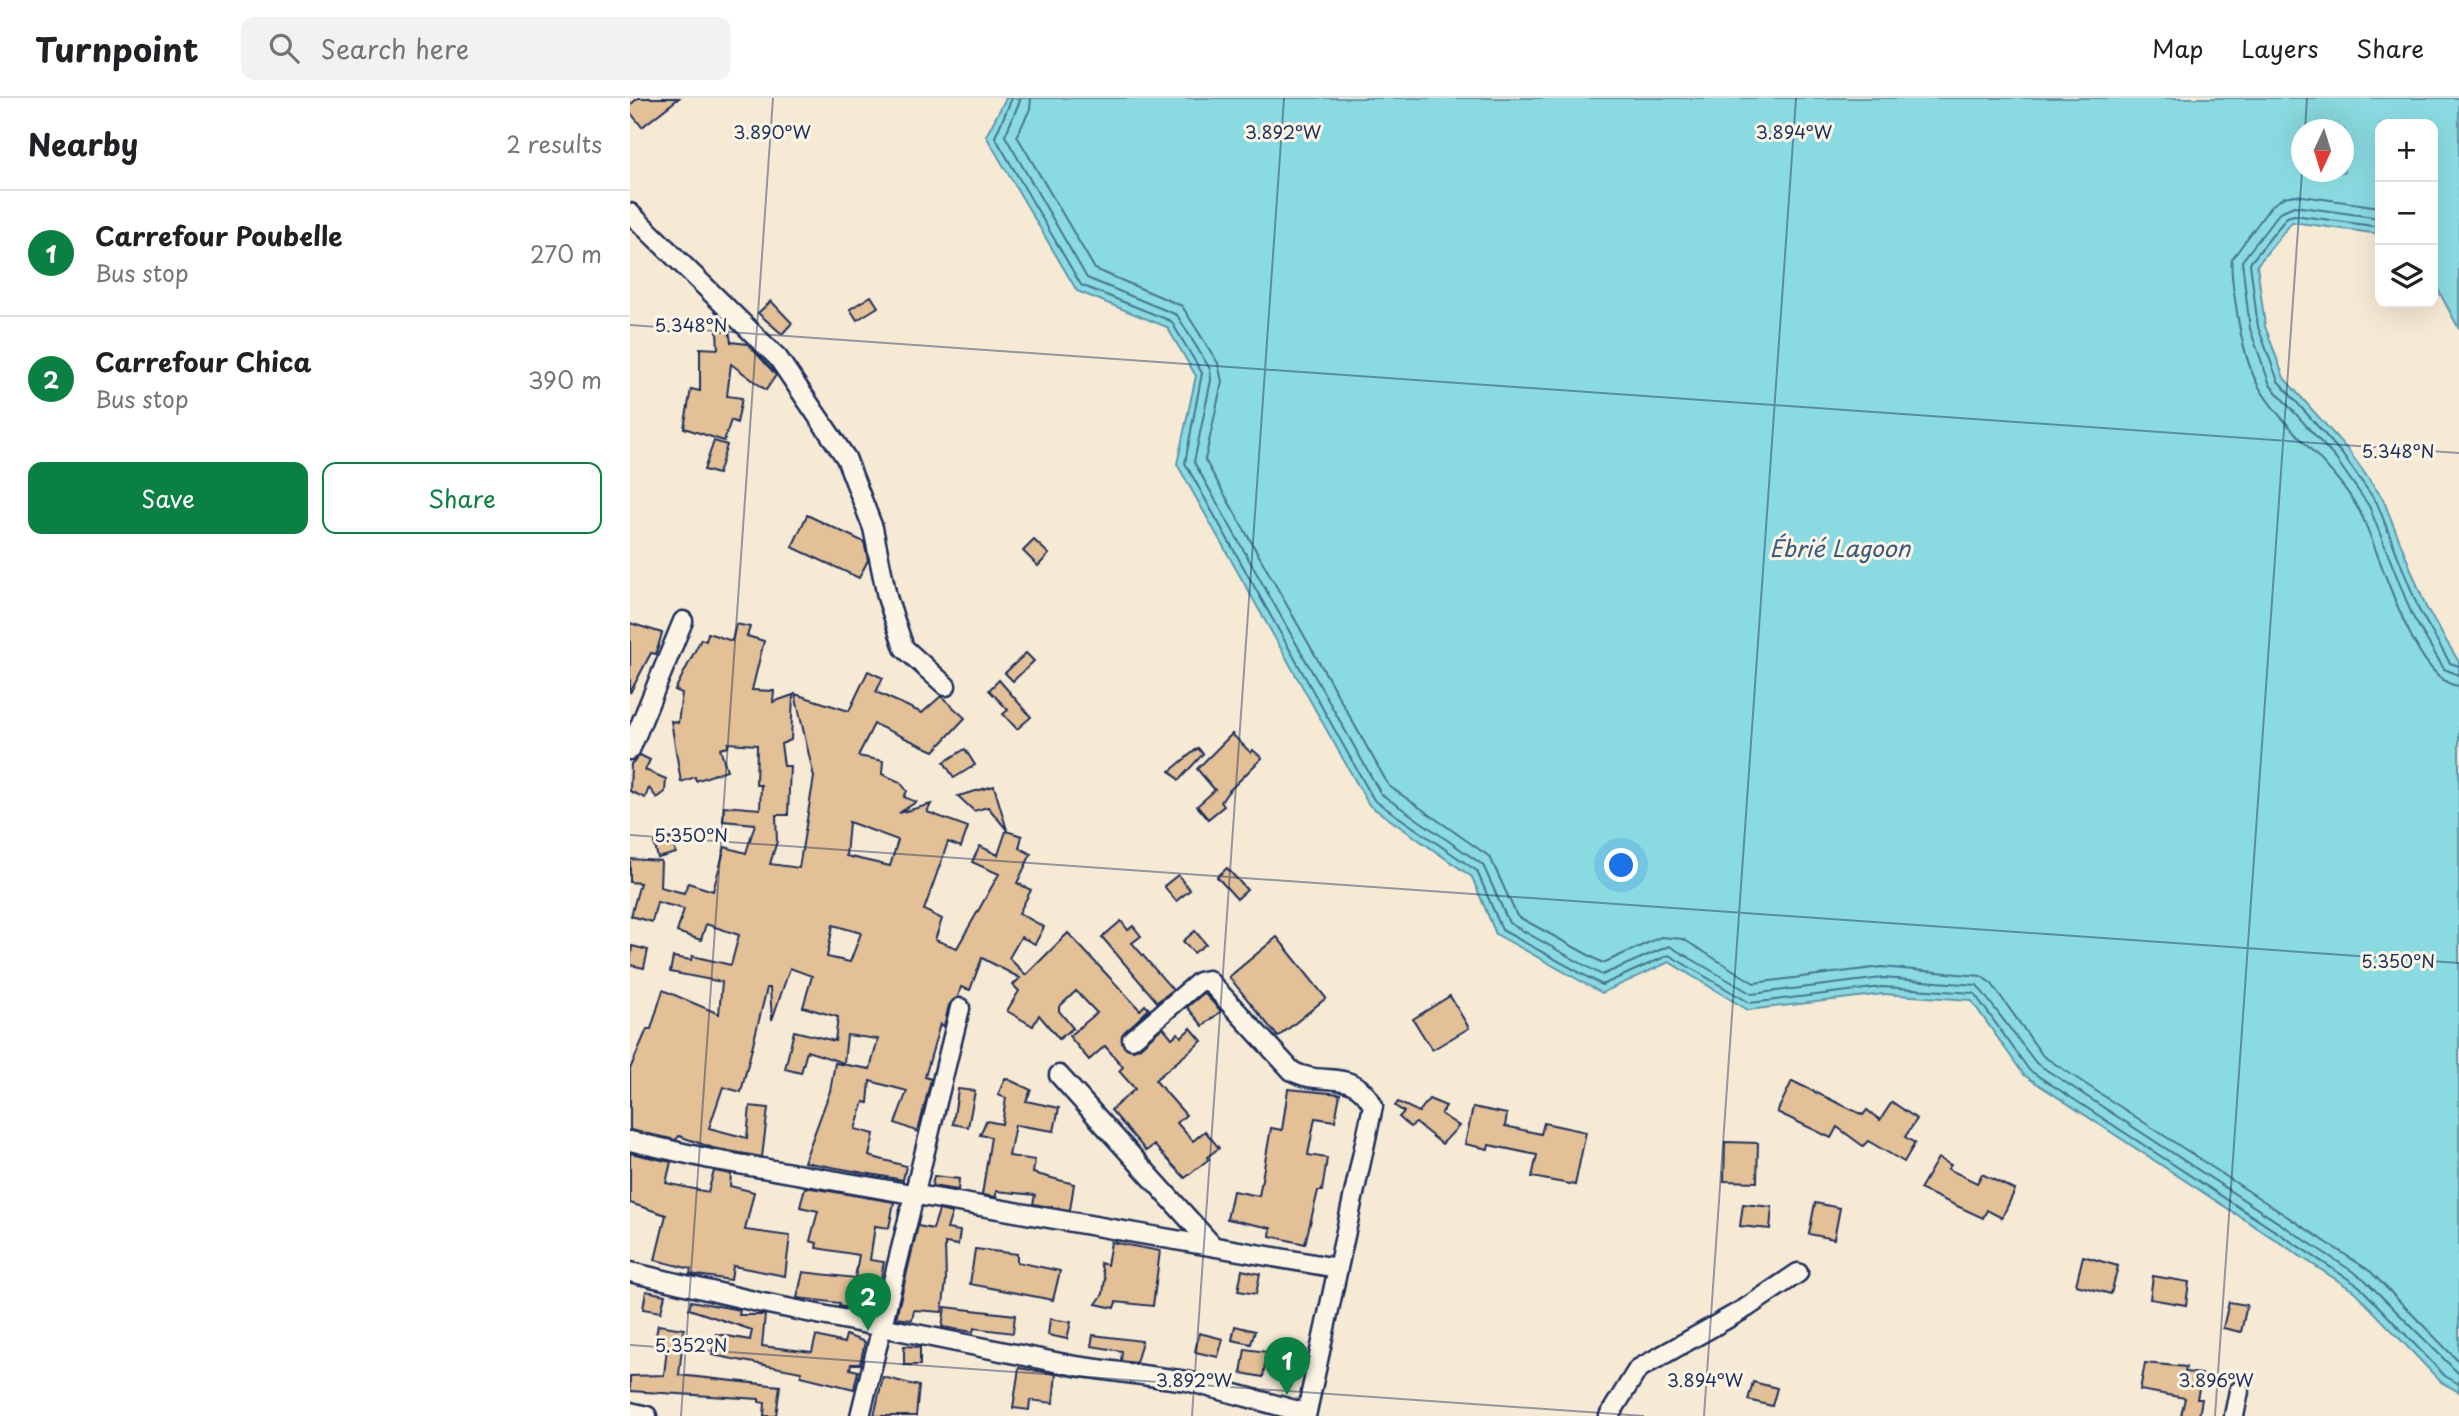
<!DOCTYPE html>
<html lang="en">
<head>
<meta charset="utf-8">
<style>
  :root { --surface:#fff; --page:#f2f2f2; --text:#202124; --muted:#757577; --line:#e0e0e0; --accent:#0b8043 }
  body { margin:0; font-family:"Playpen Sans",sans-serif; background:var(--page); color:var(--text) }
  .controls { position:absolute; right:21px; top:21px; display:grid; overflow:hidden; border-radius:14px; box-shadow:0 7px 28px #0002 }
  .controls button { width:63px; height:63px; display:grid; place-items:center; padding:0; border:0; border-bottom:2px solid var(--line); background:var(--surface); color:var(--text); font:35px sans-serif }
  .compass { position:absolute; left:1661px; top:21px; width:63px; height:63px; border-radius:50%; background:var(--surface); box-shadow:0 7px 28px #0002; rotate:184deg }
  .you { position:absolute; left:992px; top:768px; width:24px; height:24px; margin:-18px; border:5px solid #fff; border-radius:50%; background:#1a73e8; box-shadow:0 0 0 10px #1a73e833 }
  .badge { display:grid; place-items:center; width:46px; height:46px; border-radius:50%; background:var(--accent); color:#fff; font-size:23px; font-weight:700 }
  .pin { position:absolute; translate:-50% -58px; filter:drop-shadow(0 2px 4px #0008) }
  .pin::after { content:''; position:absolute; top:37px; width:24px; height:21px; background:inherit; clip-path:polygon(0 0,100% 0,50% 100%) }
  .list { margin:0; padding:0; list-style:none }
  h2 { display:flex; justify-content:space-between; align-items:center; height:91px; margin:0; padding:0 28px; font-size:30px }
  h2 small { font-size:23px; font-weight:400; color:var(--muted) }
  .list li { display:grid; grid-template-columns:46px 1fr auto; gap:21px; align-items:center; box-sizing:border-box; height:126px; padding:0 28px; border-top:2px solid var(--line) }
  .list b { display:block; font-size:26px; white-space:nowrap }
  .list p { margin:0; font-size:23px; white-space:nowrap; color:var(--muted) }
  .list em { font-size:23px; font-style:normal; color:var(--muted) }
  .actions { display:flex; gap:14px; padding:21px 28px }
  .actions a { flex:1; padding:16px 0; border:2px solid var(--accent); border-radius:14px; text-align:center; font-size:24px; color:var(--accent) }
  .actions .main { background:var(--accent); color:#fff }
  .icon { flex:none; width:38px; height:38px; fill:none; stroke:currentColor; stroke-width:2; stroke-linecap:round; stroke-linejoin:round }
  .map { position:relative; flex:none; width:1829px; height:1318px; overflow:hidden }
  header { display:flex; align-items:center; gap:42px; box-sizing:border-box; height:98px; padding:0 35px; background:var(--surface); border-bottom:2px solid var(--line) }
  header strong { font-size:33px }
  nav { display:flex; gap:38px; margin-inline-start:auto; font-size:24px }
  .search { width:490px; height:63px; background:var(--page); display:flex; align-items:center; gap:18px; box-sizing:border-box; padding:0 24px; border-radius:14px; color:var(--muted); font-size:26px }
  main { display:flex }
  aside { flex:1; background:var(--surface) }
  .map>svg:first-child { display:block }
  .water { fill:#8adbe1; stroke:#5e96ad; stroke-width:2; fill-rule:evenodd }
  .lines { fill:none; stroke-linecap:round; stroke-linejoin:round }
  .shore { stroke:#477492; stroke-width:2 }
  .building { fill:#e3c095; stroke:#1b2f5e; stroke-width:2; fill-rule:evenodd }
  .minor-casing { stroke:#1b2f5e; stroke-width:23 }
  .minor { stroke:#fcf5e5; stroke-width:18 }
  .ticks { fill:none; stroke:#1b2f5e; stroke-width:2; stroke-opacity:0.45 }
  .labels { text-anchor:middle; dominant-baseline:central; stroke-width:6; stroke-linejoin:round; paint-order:stroke }
  .water-label { font-size:23px; font-style:italic; fill:#375a7f; stroke:#fcf5e5 }
  .ticks-label { font-size:18px; text-anchor:middle; fill:#1b2f5e; stroke:#fcf5e5; stroke-width:6; stroke-linejoin:round; paint-order:stroke }
</style>
</head>
<body>
<header>
<strong>Turnpoint</strong>
<div class="search"><svg class="icon" aria-label="search" viewBox="0 0 24 24"><circle cx="10" cy="10" r="6"/><path d="M15 15l6 6"/></svg>Search here</div>
<nav><a>Map</a><a>Layers</a><a>Share</a></nav>
</header>
<main>
<aside>
<h2>Nearby<small>2 results</small></h2>
<ul class="list">
<li><span class="badge">1</span><div><b>Carrefour Poubelle</b><p>Bus stop</p></div><em>270 m</em></li>
<li><span class="badge">2</span><div><b>Carrefour Chica</b><p>Bus stop</p></div><em>390 m</em></li>
</ul>
<div class="actions"><a class="main">Save</a><a>Share</a></div>
</aside>
<div class="map">
<svg width="1829" height="1318" viewBox="0 0 1829 1318">
  <rect width="100%" height="100%" fill="#f7ead5"/>
  <filter id="ink" filterUnits="userSpaceOnUse"><feTurbulence type="fractalNoise" baseFrequency=".0143" numOctaves="2"/><feDisplacementMap in="SourceGraphic" scale="14" xChannelSelector="R" yChannelSelector="G"/><feConvolveMatrix kernelMatrix="1 2 1 2 8 2 1 2 1" color-interpolation-filters="sRGB"/></filter>
  <g filter="url(#ink)">
    <path class="water" d="M376,0h1453v231l-26,-49v-156h-53v110l-88,-12 -35,43 8,61 19,52 64,72 35,49 43,108 33,55v730l-18,-10 -86,-90 -331,-217 -53,-75 -88,-6 -135,16 -79,-48 -67,31 -106,-59 -24,-57 -103,-72 -192,-341 19,-88 -29,-49 -90,-36 -91,-155zM1672,32h42v42h-42z"/>
    <g class="lines">
      <g class="shore">
        <polyline points="382,0 365,39 451,187 541,223 572,275 555,365 744,702 847,773 872,832 972,887 1039,857 1120,905 1252,889 1344,895 1399,972 1729,1188 1815,1278 1829,1286"/>
        <polyline points="391,0 375,38 457,180 547,217 580,271 581,282 564,364 751,696 853,767 879,825 972,877 1039,848 1122,896 1252,880 1347,887 1406,965 1734,1181 1829,1276"/>
        <polyline points="401,0 400,11 387,38 465,171 552,208 588,265 592,284 575,362 759,688 860,759 887,818 973,865 1031,839 1053,841 1124,885 1251,869 1351,878 1362,886 1413,958 1740,1173 1829,1264"/>
        <path d="M1750,109l-85,-12 -11,2 -13,9 -39,53c-2,15 2,32 4,47 4,28 11,63 26,86 28,43 73,74 98,120 19,36 54,172 99,174"/>
        <polyline points="1750,120 1664,108 1650,114 1612,163 1620,231 1640,287 1706,361 1739,408 1782,517 1814,571 1829,577"/>
        <polyline points="1750,129 1664,117 1657,119 1620,165 1628,229 1648,283 1712,356 1747,405 1789,512 1820,565 1829,568"/>
      </g>
    </g>
    <g class="building">
      <polygon points="8,0 49,0 12,29 0,14 0,7"/>
      <polygon points="241,198 248,209 227,222 220,211"/>
      <polygon points="141,203 162,225 152,236 128,215"/>
      <polygon points="99,232 101,244 118,246 146,277 136,292 101,266 97,298 112,300 107,325 101,322 94,343 54,330 61,291 70,293 70,250 88,251 87,233"/>
      <polygon points="84,343 97,347 88,376 74,372"/>
      <polygon points="177,417 234,444 238,462 229,480 162,449"/>
      <polygon points="404,442 419,456 408,468 393,453"/>
      <polygon points="0,525 32,535 26,556 21,555 0,595"/>
      <path d="M106,526l14,3 -3,9 17,5 -12,49 22,1 -1,11 20,-7 -2,45 -10,4 3,22h6l-2,49h-12l1,26 -7,23 29,4 15,-91 -19,-83 54,17 19,-40 15,7 -7,14 46,21 19,-17 24,22 -31,33 -60,-27 -16,32 25,5 -1,13 18,8 7,9 -3,6 12,5 -17,11 32,-9 -4,8 41,15 -7,20 -13,-5 -24,68 18,9 -7,21 22,8 42,-74 -27,-12 8,-16 18,9 8,-24 16,5 -3,12 12,6 -14,29 14,7 -12,23 25,14 -9,17 -14,-7 -12,21 17,17 42,-42 72,77 5,-5 4,4 -27,26 2,12 9,3 6,-2 24,-21 9,11 6,-5 3,4 10,-9 11,13 -47,39 31,35 -9,8 16,18 12,-10 14,17 -12,9 2,2 -24,19 -31,-33 -8,6 -35,-41 24,-21 -16,-18 4,-4 -18,-21 -16,14 -20,-24 28,-23 -21,-22 -17,16v4l14,17 -14,11 -20,-24 -6,11 -26,-15 12,-20 -6,-6 7,-7 -38,-20 -12,32 -9,-3 -3,10 -9,8 -5,21 -4,-2 -15,53 6,2 -13,53 -23,-9 12,-32 -37,-10 -2,22 -4,-1 -9,27 19,5 -5,22 37,10 -3,14 -99,-18 26,-71 5,-28 35,6 8,-30 -31,-4 -3,28 -37,-12 -6,22 -16,-4 9,-38 41,10 3,-24 -35,-10 9,-31 -22,-8 -18,52 -2,-32h-3l-26,104 -18,-5 -14,41 38,10 3,-32 18,2 -6,49 -49,-9 -34,-12 -3,4 -46,-10v-61l17,-40h4l12,-39 56,24 3,-32 -52,-10 3,-15 18,3 1,-4 39,9 8,-30 -33,-11 -5,16 -24,-8 7,-23 -27,-7 -5,20 -21,-6 9,-33 -10,-1v-23l31,2 -1,26 24,6 4,-10 25,8 12,-44 21,6 9,-29 -32,-3 1,-15 36,3 1,-24h-5l1,-40 -29,-2v4l-8,2 7,21 -31,11 -1,-4 -14,5 -10,-61 7,2 4,-30 -7,-3 26,-51 5,2 2,-8 24,8zM219,724l49,18 -8,26 -44,-10zM203,827l28,8 -11,29 -23,-5z"/>
      <polygon points="396,555 404,563 383,583 375,575"/>
      <polygon points="369,582 401,619 387,631 373,616 378,612 359,592"/>
      <polygon points="602,636 621,655 623,652 632,660 598,694 591,704 594,708 578,721 567,708 585,692 567,671"/>
      <polygon points="568,650 573,656 549,682 540,673"/>
      <polygon points="335,651 345,667 324,680 314,664"/>
      <polygon points="10,657 20,662 15,672 36,681 35,694 27,700 19,690 15,700 0,693 1,666"/>
      <polygon points="364,688 377,732 358,709 344,713 328,698"/>
      <polygon points="41,740 46,755 28,760 24,745"/>
      <polygon points="597,770 617,792 607,801 587,779"/>
      <polygon points="548,777 560,792 546,803 534,788"/>
      <polygon points="491,823 498,832 503,828 511,838 502,845 543,892 527,904 472,839"/>
      <polygon points="565,833 576,846 564,855 553,843"/>
      <polygon points="647,839 696,900 648,939 599,879"/>
      <polygon points="2,848 18,852 14,870 0,867"/>
      <polygon points="574,895 591,913 573,928 557,909"/>
      <polygon points="820,898 839,930 802,952 783,921"/>
      <polygon points="375,980 401,992 396,1003 429,1010 424,1033 385,1027 379,1058 405,1062 403,1075 444,1086 440,1112 403,1106 405,1097 366,1093 366,1099 352,1097 361,1039 350,1037 356,1023 372,1026 376,1000 368,997"/>
      <polygon points="1162,983 1233,1017 1237,1012 1250,1022 1262,1004 1287,1021 1275,1039 1285,1045 1274,1064 1238,1043 1233,1048 1207,1029 1201,1040 1147,1014"/>
      <polygon points="328,991 345,993 338,1029 323,1026"/>
      <polygon points="658,991 710,996 705,1023 685,1020 678,1057 697,1060 692,1093 688,1093 675,1146 640,1138 641,1130 597,1121 603,1093 629,1098 641,1030 652,1032"/>
      <polygon points="799,1001 816,1008 811,1016 829,1028 812,1046 786,1025 780,1029 769,1019 774,1014 765,1008 768,1004 789,1014"/>
      <polygon points="843,1009 877,1016 875,1028 911,1036 914,1025 956,1034 945,1087 902,1079 907,1057 859,1047 858,1051 835,1046"/>
      <polygon points="1095,1044 1128,1045 1127,1084 1094,1083"/>
      <polygon points="0,1055 41,1064 36,1085 78,1094 84,1073 101,1076 100,1088 124,1094 115,1132 160,1138 155,1178 103,1168 101,1182 60,1176 61,1171 25,1162 36,1117 0,1105"/>
      <polygon points="1308,1060 1321,1067 1318,1071 1347,1085 1352,1076 1385,1092 1372,1120 1357,1112 1353,1120 1290,1091"/>
      <polygon points="304,1078 329,1081 328,1092 302,1088"/>
      <polygon points="175,1089 264,1104 259,1130 245,1128 240,1162 254,1164 244,1215 209,1208 210,1205 167,1200 173,1174 225,1180 229,1157 186,1150 187,1145 180,1143 188,1113 170,1109"/>
      <polygon points="1185,1105 1210,1110 1204,1141 1179,1136"/>
      <polygon points="1113,1106 1142,1109 1140,1131 1110,1128"/>
      <polygon points="309,1112 322,1115 317,1131 330,1133 328,1147 315,1145 316,1183 312,1214 284,1212 282,1222 266,1220 288,1128 303,1131"/>
      <polygon points="481,1144 530,1153 523,1208 486,1204 484,1210 466,1206 473,1196 475,1181 470,1165 477,1167"/>
      <polygon points="345,1151 387,1156 387,1164 430,1173 423,1202 340,1186"/>
      <polygon points="1453,1158 1488,1168 1481,1196 1446,1187"/>
      <polygon points="612,1172 630,1176 626,1196 608,1193"/>
      <polygon points="1523,1178 1559,1184 1556,1207 1520,1201"/>
      <polygon points="16,1193 35,1197 31,1214 13,1211"/>
      <polygon points="61,1203 110,1212 109,1217 135,1217 132,1248 182,1254 186,1238 214,1245 216,1237 235,1244 230,1266 221,1266 220,1271 228,1273 224,1291 171,1278 171,1274 82,1257 86,1236 120,1242 122,1232 59,1211"/>
      <polygon points="1599,1204 1617,1207 1611,1234 1593,1230"/>
      <polygon points="315,1209 385,1217 383,1235 344,1230 343,1234 312,1229"/>
      <polygon points="420,1221 441,1224 437,1241 418,1237"/>
      <polygon points="28,1227 54,1231 49,1277 150,1288 146,1318 134,1318 135,1305 129,1304 129,1301 0,1293 0,1278 34,1277 37,1250 24,1248"/>
      <polygon points="605,1228 625,1233 621,1246 602,1242"/>
      <polygon points="569,1235 593,1241 588,1259 565,1254"/>
      <polygon points="463,1237 512,1243 506,1265 491,1263 492,1253 461,1248"/>
      <polygon points="274,1248 290,1249 290,1267 274,1267"/>
      <polygon points="615,1251 637,1254 633,1279 611,1275"/>
      <polygon points="1515,1265 1556,1269 1555,1274 1572,1276 1567,1301 1572,1301 1569,1318 1551,1318 1555,1300 1510,1292"/>
      <polygon points="389,1270 426,1276 423,1305 400,1302 399,1312 383,1310"/>
      <polygon points="253,1279 289,1288 286,1318 244,1318"/>
      <polygon points="1123,1284 1147,1290 1142,1308 1118,1302"/>
    </g>
    <g class="lines">
      <g class="minor-casing">
        <g id="minor">
          <polyline points="0,115 148,260 216,360 243,430 257,499 274,550 316,588"/>
          <polyline points="0,652 53,523"/>
          <path d="M502,941l67,-57 9,-2 84,91c30,17 61,-5 81,35l-67,310"/>
          <polyline points="429,977 583,1148"/>
          <polyline points="0,1043 80,1061 707,1170"/>
          <polyline points="0,1174 128,1204 445,1268 557,1283 676,1315"/>
          <polyline points="0,1314 17,1318"/>
          <polyline points="230,1318 330,910"/>
          <polyline points="979,1318 1008,1271 1116,1210 1168,1175"/>
          <polyline points="1604,1318 1609,1293"/>
        </g>
      </g>
      <use href="#minor" class="minor"/>
    </g>
  </g>
  <path class="ticks" d="M1675,32l2,-32M0,227l1829,128M0,737l1829,128M0,1247l1014,71M51,1318l92,-1318M562,1318l92,-1318M1074,1318l92,-1318M1585,1318l87,-1244"/>
  <g class="labels">
    <g class="water-label">
      <text x="1210" y="449">Ébrié Lagoon</text>
    </g>
  </g>
  <g class="ticks-label">
    <text x="142" y="41">3.890°W</text>
    <text x="653" y="41">3.892°W</text>
    <text x="1164" y="41">3.894°W</text>
    <text x="61" y="234">5.348°N</text>
    <text x="1768" y="360">5.348°N</text>
    <text x="61" y="744">5.350°N</text>
    <text x="1768" y="870">5.350°N</text>
    <text x="61" y="1254">5.352°N</text>
    <text x="564" y="1289">3.892°W</text>
    <text x="1075" y="1289">3.894°W</text>
    <text x="1586" y="1289">3.896°W</text>
  </g>
</svg>
<div class="controls">
<button>+</button>
<button>−</button>
<button><svg class="icon" aria-label="layers" viewBox="0 0 24 24"><path d="M12 4l9 5-9 5-9-5zM3 14l9 5 9-5"/></svg></button>
</div>
<svg class="compass" viewBox="-18 -18 36 36"><path d="M0-13l5 13h-10z" fill="#e53935"/><path d="M0 13l5-13h-10z" fill="#757577"/></svg>
<div class="you"></div>
<div class="pin badge" style="left:657px;top:1297px">1</div>
<div class="pin badge" style="left:238px;top:1233px">2</div>
</div>
</main>
</body>
</html>
